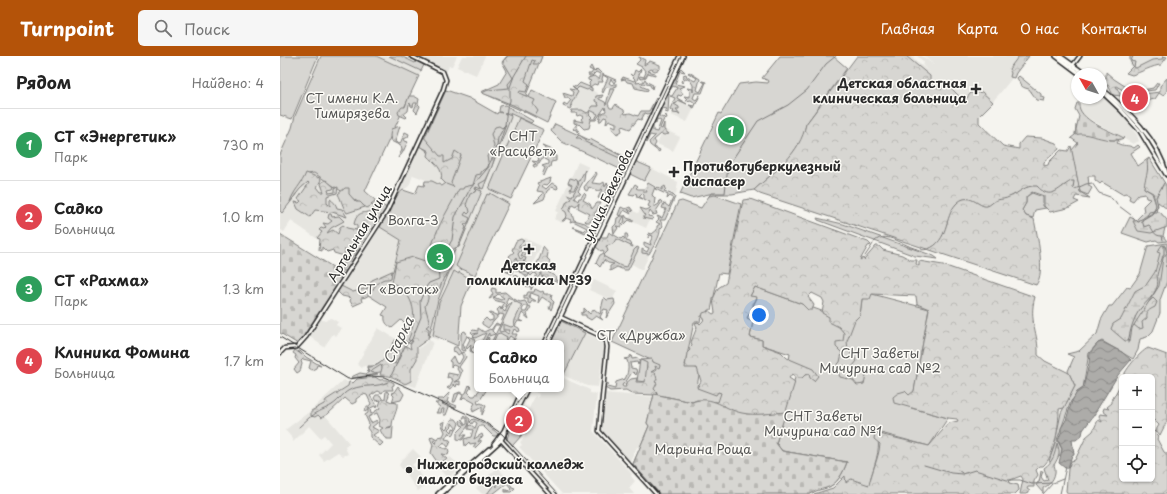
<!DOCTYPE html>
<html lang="ru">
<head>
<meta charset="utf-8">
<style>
  :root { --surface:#fff; --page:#f6f6f6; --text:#222; --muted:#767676; --line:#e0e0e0; --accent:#b45309 }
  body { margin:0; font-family:"Playpen Sans",sans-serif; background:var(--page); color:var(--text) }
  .controls { position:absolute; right:12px; bottom:12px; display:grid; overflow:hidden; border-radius:6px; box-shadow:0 1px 3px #0004 }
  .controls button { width:36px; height:36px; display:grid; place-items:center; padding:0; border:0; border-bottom:1px solid var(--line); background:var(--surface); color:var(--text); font:20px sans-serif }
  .compass { position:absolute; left:791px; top:12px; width:36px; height:36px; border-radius:50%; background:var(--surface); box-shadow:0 1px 3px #0004; rotate:309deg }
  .you { position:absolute; left:479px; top:259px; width:14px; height:14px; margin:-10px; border:3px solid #fff; border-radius:50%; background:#1a73e8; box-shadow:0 0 0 6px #1a73e833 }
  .badge { display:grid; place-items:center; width:26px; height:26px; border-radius:50%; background:var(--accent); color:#fff; font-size:13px; font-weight:700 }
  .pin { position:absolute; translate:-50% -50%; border:2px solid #fff; box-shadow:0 1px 4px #0006 }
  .popup { position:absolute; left:194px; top:284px; width:90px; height:52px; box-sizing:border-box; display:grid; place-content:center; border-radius:6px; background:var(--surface); filter:drop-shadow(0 1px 3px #0005); font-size:13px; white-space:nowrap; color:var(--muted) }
  .popup b { font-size:15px; color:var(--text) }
  .popup::after { content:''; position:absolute; left:50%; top:100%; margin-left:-8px; border:8px solid transparent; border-top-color:var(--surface) }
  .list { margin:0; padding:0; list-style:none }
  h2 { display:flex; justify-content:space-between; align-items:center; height:52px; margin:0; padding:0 16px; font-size:17px }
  h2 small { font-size:13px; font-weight:400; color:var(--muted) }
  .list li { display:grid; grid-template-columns:26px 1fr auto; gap:12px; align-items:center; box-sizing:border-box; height:72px; padding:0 16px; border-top:1px solid var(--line) }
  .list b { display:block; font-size:15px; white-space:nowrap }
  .list p { margin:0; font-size:13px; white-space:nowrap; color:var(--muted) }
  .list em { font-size:13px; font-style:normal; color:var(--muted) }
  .icon { flex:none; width:22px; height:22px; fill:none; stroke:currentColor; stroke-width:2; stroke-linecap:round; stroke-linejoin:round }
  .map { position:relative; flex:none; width:887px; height:438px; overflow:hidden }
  header { display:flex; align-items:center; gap:24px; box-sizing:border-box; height:56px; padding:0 20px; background:var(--accent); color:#fff }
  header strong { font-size:19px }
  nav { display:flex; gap:22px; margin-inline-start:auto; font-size:14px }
  .search { width:280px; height:36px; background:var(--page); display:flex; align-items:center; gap:10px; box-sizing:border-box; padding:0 14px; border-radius:6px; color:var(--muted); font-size:15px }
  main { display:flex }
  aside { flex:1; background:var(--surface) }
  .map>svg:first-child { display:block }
  .built { fill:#e6e5e0; fill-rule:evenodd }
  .green { fill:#d7d6d2; stroke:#81807e }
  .forest { fill:url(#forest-crowns); stroke:#81807e }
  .wetland { fill:url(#wetland-marsh); stroke:#81807e }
  .cemetery { fill:url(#cemetery-stones); stroke:#81807e }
  .park { fill:url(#park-tufts); stroke:#81807e }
  .water { fill:url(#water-waves); stroke:#797877 }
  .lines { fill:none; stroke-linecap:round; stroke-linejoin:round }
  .stream { stroke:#797877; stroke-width:1 }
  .tertiary-casing { stroke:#2b2b2b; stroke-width:5.5 }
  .secondary-casing { stroke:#2b2b2b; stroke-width:6 }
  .tertiary { stroke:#fdfcf7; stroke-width:2.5 }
  .secondary { stroke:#fdfcf7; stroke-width:3 }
  .tram { stroke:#2b2b2b; stroke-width:1 }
  .poi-dot { fill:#2b2b2b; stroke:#fdfcf7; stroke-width:1.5 }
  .labels { text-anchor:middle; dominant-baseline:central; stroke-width:3; stroke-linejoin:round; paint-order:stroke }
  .poi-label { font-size:13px; font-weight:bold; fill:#2b2b2b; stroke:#fdfcf7; text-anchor:start }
  .park-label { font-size:13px; fill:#565655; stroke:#fdfcf7 }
  .street-label { font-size:13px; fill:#2b2b2b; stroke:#fdfcf7 }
  .water-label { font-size:14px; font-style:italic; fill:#585857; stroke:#fdfcf7 }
</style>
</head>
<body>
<header>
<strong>Turnpoint</strong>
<div class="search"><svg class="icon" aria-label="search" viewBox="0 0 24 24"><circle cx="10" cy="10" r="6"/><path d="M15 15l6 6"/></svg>Поиск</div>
<nav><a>Главная</a><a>Карта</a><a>О нас</a><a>Контакты</a></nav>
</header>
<main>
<aside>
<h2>Рядом<small>Найдено: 4</small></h2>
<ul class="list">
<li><span class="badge" style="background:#2e9e5b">1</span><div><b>СТ «Энергетик»</b><p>Парк</p></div><em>730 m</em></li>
<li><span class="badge" style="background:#e0444e">2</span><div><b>Садко</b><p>Больница</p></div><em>1.0 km</em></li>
<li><span class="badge" style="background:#2e9e5b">3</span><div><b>СТ «Рахма»</b><p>Парк</p></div><em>1.3 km</em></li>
<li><span class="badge" style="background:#e0444e">4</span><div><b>Клиника Фомина</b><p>Больница</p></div><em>1.7 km</em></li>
</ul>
</aside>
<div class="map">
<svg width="887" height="438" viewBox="0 0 887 438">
  <defs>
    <pattern id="forest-crowns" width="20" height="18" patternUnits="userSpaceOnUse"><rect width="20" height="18" fill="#d7d6d2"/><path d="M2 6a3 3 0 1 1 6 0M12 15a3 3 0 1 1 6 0" fill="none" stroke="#b9b8b4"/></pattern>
    <pattern id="wetland-marsh" width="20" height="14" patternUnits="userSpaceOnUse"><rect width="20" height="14" fill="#d7d6d2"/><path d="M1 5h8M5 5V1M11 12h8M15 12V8" fill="none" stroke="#b9b8b4"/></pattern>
    <pattern id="cemetery-stones" width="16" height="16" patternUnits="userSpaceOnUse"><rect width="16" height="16" fill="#d7d6d2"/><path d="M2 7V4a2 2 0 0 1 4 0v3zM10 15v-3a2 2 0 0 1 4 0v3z" fill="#b9b8b4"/></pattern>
    <pattern id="park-tufts" width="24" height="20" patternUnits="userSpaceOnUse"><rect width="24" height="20" fill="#d7d6d2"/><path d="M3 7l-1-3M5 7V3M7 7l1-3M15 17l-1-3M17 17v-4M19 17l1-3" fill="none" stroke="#b9b8b4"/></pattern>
    <pattern id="water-waves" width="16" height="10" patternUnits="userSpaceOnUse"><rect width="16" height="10" fill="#adaca9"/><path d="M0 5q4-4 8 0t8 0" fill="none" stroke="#8d8c8a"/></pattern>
  </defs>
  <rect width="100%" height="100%" fill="#f5f4ef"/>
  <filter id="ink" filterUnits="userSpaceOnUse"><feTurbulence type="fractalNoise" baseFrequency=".025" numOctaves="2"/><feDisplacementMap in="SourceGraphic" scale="8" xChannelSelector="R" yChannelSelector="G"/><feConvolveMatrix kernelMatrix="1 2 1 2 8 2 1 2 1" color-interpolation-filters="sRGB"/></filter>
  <g filter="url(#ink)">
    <g class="built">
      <polygon points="96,0 109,0 141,15 139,20"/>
      <polygon points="136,0 177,0 172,10 169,10 167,15"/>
      <polygon points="182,0 205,0 196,19 177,11"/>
      <polygon points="626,0 634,0 633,2 649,16 643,10 644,6 637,0 642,0 654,9 644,0 750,0 720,37 699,61 665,29 662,34 658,30 650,26"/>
      <polygon points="852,0 882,0 880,4 854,13 849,9"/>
      <polygon points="300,29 318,37 317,43 324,47 317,62 290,50"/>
      <polygon points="821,37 854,70 852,73 857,79 859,85 853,88 803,59 798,50 800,42 821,42"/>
      <polygon points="398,44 414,52 407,66 391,59"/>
      <polygon points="230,58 239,62 209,133 231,143 229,148 210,137 209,139 207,138 187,185 180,213 195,219 193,224 180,216 174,215 163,235 159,251 153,279 158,282 158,284 149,281 158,244 172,210 169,208 202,135 196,133 197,130 203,132 210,116 221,83 231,61"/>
      <polygon points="384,73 400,81 393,95 377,88"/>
      <polygon points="139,89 148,96 169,125 162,130 133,119 129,130 118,138"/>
      <polygon points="298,106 309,111 282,167 274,163 278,156 276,155"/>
      <polygon points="371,112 398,126 396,138 364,125"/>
      <polygon points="34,117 87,152 96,147 105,152 79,193 63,185 42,186 11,165 4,176 0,173 0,155 2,157 28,118"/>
      <polygon points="360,154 367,158 365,161 370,163 366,172 349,164 353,155 358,157"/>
      <polygon points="100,171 121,184 113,215 89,233 73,237 60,233"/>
      <polygon points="244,182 261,190 250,213 233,206"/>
      <polygon points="338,182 357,191 347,214 326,204 322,201 324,195 316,191"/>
      <polygon points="358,193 369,199 362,214 352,208"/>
      <polygon points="314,224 337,235 332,244 309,234"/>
      <polygon points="233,243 243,248 225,287 214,287"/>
      <polygon points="51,262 58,266 56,269 61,272 56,280 53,278 44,291 30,281 41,263 45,265"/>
      <polygon points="98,272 116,283 104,303 91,310 84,310 82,312 77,308"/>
      <polygon points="305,277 325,286 318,331 307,330 283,319"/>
      <polygon points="149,284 153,286 136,331 125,328 138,293"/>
      <path d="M281,321l29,13v3l7,1 -4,37 39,43 -1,2 4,5 -6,7 5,6h-72l-43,-47 3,-2 -2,-3 5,-5 -1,-8 -1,-2 -6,-2 -1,2 -4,-3 16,-35h33zM251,334l8,4 -1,4 -3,-2 -11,23 -1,2 3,2 -2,3 -8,-4z"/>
      <polygon points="64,324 70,328 37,356 45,359 69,387 65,391 68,398 63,400 58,396 44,405 39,399 51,387 44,379 40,382 29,370 13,386 13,383 5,374 29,356"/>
      <polygon points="325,337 373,341 367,367 370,370 360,392 357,391 350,406 328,382 328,380 327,381 322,376"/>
      <polygon points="133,393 141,401 132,409 148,427 138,435 119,409 122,404"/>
      <polygon points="170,401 176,406 172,410 176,415 168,423 160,414 165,407 164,406"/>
      <polygon points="218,411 227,423 211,438 202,438 196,432"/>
    </g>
    <g class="green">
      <polygon points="0,0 38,0 12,63 0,59"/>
      <polygon points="41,0 96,0 139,20 138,22 85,135 96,145 96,147 87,152 34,117 28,118 13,143 2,157 0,155 0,99 12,72 15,60"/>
      <polygon points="109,0 121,0 135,7 137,4 144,9 141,15"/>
      <polygon points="227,0 262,0 240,54 201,36 219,28 227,15 222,6"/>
      <polygon points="500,0 553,0 567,12 526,68 523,82 508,104 474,134 452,138 429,138 411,142 400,138 439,57 441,58 459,28 476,26 488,27 489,25 482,22"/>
      <path d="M166,34l23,8 28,16 1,-2 4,1 -3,-2 1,-5 5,-1 28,16 -2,2 -22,-10 -5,1h6l1,3 -28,72 -6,-3 -1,3 6,2 -23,56 -3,1 -7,16 3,1 -14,35 -9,37 -7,-1 -5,5h-5l-2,3 -8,-5 3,-15 -4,-4 -9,8c-5,-3 -8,-6 -7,-12l-3,-1 5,-8 -19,-12 7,-12 18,-12 8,-31 -21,-13 18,-33 5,-4 12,4 4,-9 5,1 1,-5h7l10,5 7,-5 -21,-29 -7,-6z"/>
      <polygon points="252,34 276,46 267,67 243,55"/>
      <polygon points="239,62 264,74 231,143 209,133"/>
      <polygon points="275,68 348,102 342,114 282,86 271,75"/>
      <path d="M796,69l34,15h9l-2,3c6,4 11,1 17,5l4,-3 2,2 -9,6 7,13 11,-8c-3,5 0,8 0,13 -1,6 -4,11 -5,17l8,5 4,12 -2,6c-6,2 -10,7 -15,10l-3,-1 8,-8 -1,-6 7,-7 -4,-1 -1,-4 -7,1 -5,6 -4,-2 1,-3 -4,-3 -4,1 -20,-12 -2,2 -5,-4v-4h-7l1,10 3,2 -4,7 -8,-3 -9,-41 7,-8 -7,-5 4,-3z"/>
      <polygon points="355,105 371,112 364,125 350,118"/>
      <polygon points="210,137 229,148 195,219 190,218 189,216 182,213 181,214 176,210 207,138 209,139"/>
      <polygon points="752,137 763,141 763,150 766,152 755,154 753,162 746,160 742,154 746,147 746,141"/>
      <polygon points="435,139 461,148 447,218 439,217 431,254 429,254 427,260 421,260 420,266 414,266 405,309 420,313 417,331 448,338 467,350 412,346 369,337 373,305 332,286 398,146 402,145 421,152 429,140"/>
      <polygon points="850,161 859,166 885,172 883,180 887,185 879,186 876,184 868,186 842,177"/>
      <polygon points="537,162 563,168 654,200 658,203 635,200 538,164"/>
      <polygon points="887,187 887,209 885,210 887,211 887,225 880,244 880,257 873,275 867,281 860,283 858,294 853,303 822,285 818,287 809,297 803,332 791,345 777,384 782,393 781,400 779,399 773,402 771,406 769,405 774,391 781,357 795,330 788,315 794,301 787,298 799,295 817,278 821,264 829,250 832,250 847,231 850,232 860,218 868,190"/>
      <polygon points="174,215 179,218 179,216 192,224 181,250 178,290 153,279 159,247"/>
      <path d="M475,231l75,27 30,1 2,-16 10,-5 57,15 -18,99 37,10 -19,28 -52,-14c5,20 -4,34 -8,53l-19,-1 -11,-7 7,-15 -64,-11 -6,-8 23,-79 -10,-4 1,-6 -28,-9v-5l-12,-3 3,-16 -6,-3 10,-20 -7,-2z"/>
      <path d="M116,283l3,1 3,11c-8,17 -14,22 -34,22l-1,-7c17,2 22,-16 29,-27z"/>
      <polygon points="360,304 369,306 366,326 357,325"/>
    </g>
    <g class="forest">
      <polygon points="228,0 262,0 259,8 253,8 255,5 252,4 245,25 249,28 246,36 240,35 239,37 255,44 253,48 258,55 255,60 233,49 202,37 208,34 229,32 228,28 233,22 223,5"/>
      <path d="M577,0h49l24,20v6l8,4 3,4 4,-8 19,19 7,-8 11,-1 11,10 -14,14v7l24,23 16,3v-5l6,-7 17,1 14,5 3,6 -15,13v4l4,-1 1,-3 12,-12 7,1 3,-5 9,46 10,6 -14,-2 -2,4 5,2 -11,6 -18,4 -6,-6v-10l-12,-4 -6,5v6l-4,7 4,6 8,3c3,16 12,53 2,66l-276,-91 -6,-4c21,-19 46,-36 52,-66z"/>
      <polygon points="749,0 736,17 734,22 730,21 731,17 729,13 738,1"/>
      <path d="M850,0h3l-2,5 4,1 -1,5 2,1 16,-8 10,-1 1,-3 4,1 -6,8c-7,0 -22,8 -29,10l-6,-2 7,-7 -3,-5z"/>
      <polygon points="359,1 365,4 364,9 370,5 380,9 380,13 375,15 371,13 368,15 375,17 375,19 368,17 366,21 362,23 359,22 360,20 364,21 366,16 362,11 356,8 360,4"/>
      <polygon points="311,10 314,16 317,13 322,18 336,24 334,27 331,23 329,27 332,29 333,28 337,28 337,30 331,32 326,31 323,37 322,35 328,22 323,19 322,23 323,26 318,26 317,29 314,28 310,31 309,27 311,25 308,24 308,22 314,20 318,23 320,22 320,18 316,16 312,20 309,20 308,18 311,18 313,15 309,13"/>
      <polygon points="400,11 405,16 400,15 395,28 405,30 399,32 403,38 401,40 398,39 397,42 407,48 398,44 397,47 394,48 399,51 399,53 396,53 400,58 393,57 394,54 391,54 390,53 395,42 390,40 392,40 397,32 393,30 390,34 389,33"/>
      <polygon points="361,13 356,27 363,26 365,23 367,26 373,29 372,33 370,29 363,27 361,30 368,33 368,35 355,32 353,27 347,26 345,23 341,24 343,21 354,25 355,23 350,18 353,20 355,14 358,16"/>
      <polygon points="409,16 420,23 417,34 420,36 425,27 422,25 426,26 422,37 415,37 413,42 416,44 420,39 414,52 409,49 414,50 415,47 411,44 406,45 407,43 404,40 410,41 410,35 407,32 413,33 413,36 413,29 410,24 405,23 402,27 401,25 404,22 403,19 406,18 407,21 415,25 417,22 408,17"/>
      <polygon points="826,16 834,23 854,36 853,37 848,37 836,30 841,40 833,39 828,29 824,30 821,28 821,23 826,22"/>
      <path d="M739,20l22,18v3l4,1 -1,3 -7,-1 -8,-11c-10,-2 -8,-5 -12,-11z"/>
      <polygon points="887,22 887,34 885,38 882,39 879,37 875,43 869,44 864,40 855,44 849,41 855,38 860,39 861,38 857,37 858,35 873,32 877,27 879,27 875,34 866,35 863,38 880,36 880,30"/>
      <polygon points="300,27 312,32 312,35 309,33 307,34 299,31 296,34 298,36 291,48 292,52 290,53 283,50 284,47 287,49 291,44 289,42 285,42 283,37 292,40 293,36 289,33 296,34 292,30 296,31"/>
      <polygon points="330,33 335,33 328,48 330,52 333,52 336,48 337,50 344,54 345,58 350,57 358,60 361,55 369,55 376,42 377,44 373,53 371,52 372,56 368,58 365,57 361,64 358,63 350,73 342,70 341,71 342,75 337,78 331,71 332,69 336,71 336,67 329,64 326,68 327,62 324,61 321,65 319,65 321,58 326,55 325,51 316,64 311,64 309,72 304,73 299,68 297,70 299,77 296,73 294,74 293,73 297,68 294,67 294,64 303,66 301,63 303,61 300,59 297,60 296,57 291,57 292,54 302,54 307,57 310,55 309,58 312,61 310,63 315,63 318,58 310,54 313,50 319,50 318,47 315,45 316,40 323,39 321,42 319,41 319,43 325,46 326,49"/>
      <polygon points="386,37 389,38 388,57 385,56 387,53 382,52 379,60 383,62 386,59 387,62 384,63 380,72 382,73 384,67 384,74 389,78 384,79 381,78 374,84 376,87 374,91 380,94 379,96 370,89 369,86 375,80 370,79 366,87 365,85 371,70 373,70 373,75 377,76 381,65 377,63 376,67 373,65 382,47 386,42"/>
      <polygon points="129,40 134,40 139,43 138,48 140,50 137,57 134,54 137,47 134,47 133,51 131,50 130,47 129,48 128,55 124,58 127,61 126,62 119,59 118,56 122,51 125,51"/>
      <path d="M226,68l-15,45 -5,11 -7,4 2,5 -5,-2 -1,2 2,2 -7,3 -4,11 3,3 1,4 -2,2 -2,-2 -2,3 6,3 -2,5 -4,2 2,2 -8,20 -3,1 -7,16 2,2 -4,11h-2l-5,13 -8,-3 -3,1v11l-3,7 5,18 -4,3 3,2 -1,10 -11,8v12l-6,10v12l-6,3c-9,-6 -16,-9 -25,-9l2,-7 -1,-3 -11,7 8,2 -25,4 -2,-1 9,-4 6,1 3,-2 -2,-5c16,1 21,-15 28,-26l1,9 -6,13 7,1 3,-11 -4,-13 15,9 -1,-4 3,-4 -5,-1c10,-20 8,-47 -16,-57l4,-21 17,-5 15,5c6,-32 17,-46 31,-73h4l1,-2 9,-2 3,-10 5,-1v-2l8,-5 -2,-11 5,-3 2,-7 -3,-12 4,-7 4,-1 3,2z"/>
      <path d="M120,70l-5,16 5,2 5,-12 4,2 -1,3 -4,2 1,2 3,1c-4,5 -3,10 -10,16l4,-8 -1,-4 -10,-5 -1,-5 1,-7z"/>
      <polygon points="299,79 308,85 310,83 347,103 346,105 303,85 300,82 296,82"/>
      <path d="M143,80l17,20h4v7l8,-4 3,-8 6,4 -10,28 3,4 -8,-3 -5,-5c3,-9 -7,-17 -13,-23l1,-5 -11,-6z"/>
      <polygon points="263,90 275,95 274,98 276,99 276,105 271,106 270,111 267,113 264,120 262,119 265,112 262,110 268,108 268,105 264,103 268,98 264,100 259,108 257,108 257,111 254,111 253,109 256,108 252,105 259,106 258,100 254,99 264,96 266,92"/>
      <path d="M869,102l17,27 1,24 -9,-7 -2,11 -10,6 3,-7 5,-1 2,-6 -3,-12 -9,-5c1,-12 5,-14 3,-27z"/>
      <polygon points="305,114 304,124 298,135 301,138 297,138 294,142 298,145 299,142 301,142 304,137 306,139 303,144 310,148 312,153 317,147 321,147 314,159 318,162 325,150 326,151 318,165 313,162 310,166 306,166 305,165 310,158 298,152 299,146 296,150 292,148 289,155 292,157 294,164 305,167 310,171 305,177 293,171 304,175 307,172 293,165 290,166 291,164 286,162 284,165 282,165 287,160 286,156 283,154 287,145 291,143 287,138 292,140 299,128 298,127 294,134 290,134 292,129 288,127 290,122 297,124 298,127"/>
      <polygon points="316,116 317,118 312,127 321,128 324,126 325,131 327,127 329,129 322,143 318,142 322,133 318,135 309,131 307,135 305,134 304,131"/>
      <path d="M26,117l14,5 1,2 -4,7 4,5h3l-3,-8 1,-2 4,-2 8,7 -1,2 -5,1 1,3 6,-1v-4l3,-1 -1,6 -10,3v7l3,3v-7c3,2 6,5 7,9l5,1 5,8 -15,-5 -17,-2 -5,7 -12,-8 -3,-7 4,1 2,-2 -3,-2 11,-16 -1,-1 -8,7 -10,13c3,-11 12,-18 16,-29z"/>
      <polygon points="271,122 270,126 267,129 263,128 262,130 266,133 272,127 277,129 278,132 277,133 272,131 267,135 264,143 254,147 263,138 263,136 257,135 259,130 257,127"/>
      <polygon points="368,127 375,131 372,139 375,142 374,151 379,148 380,144 382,146 376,155 377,158 373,159 370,155 368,160 373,161 372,164 363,162 365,159 360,152 366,154 371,152 368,150 370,146 364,143 364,139 362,137 359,140 363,143 357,141 356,137 354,139 349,138 355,128 358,130 356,132 358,133 364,133 364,136 367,136 365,132"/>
      <path d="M385,130l1,3 -2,2 9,4 2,2 -10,23h-5l3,6 -3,3c1,7 -7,18 -11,25l-7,-1v-4l5,3 2,-4 -5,-2v-4l7,3 -1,-3 3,-6 -3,-1 -2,3 1,-5 3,1 5,-4v-4l3,-2 -4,-2 3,-3 -2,-3 5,2 4,-9 -4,-1 2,-5 5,4 4,-9 -3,-2 -3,3 1,-4 -13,-6 2,-2 5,3v-2z"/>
      <path d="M65,132h4v6l7,8h4l5,5 -18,6c-5,-7 -5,-12 -9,-19z"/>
      <path d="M470,143l118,43 3,3 -3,1 -8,14 3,-2 1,2 12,-14h3l4,4 19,5 9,5h6l-1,4 3,2v-5l24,4 92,32c-7,23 4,37 3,58l7,6 24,12 6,13 -11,22 -5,1c0,16 -4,47 -16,57h-3l-4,4 2,5 -4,6v6h-6l-1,2 3,2 -4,3h-6l3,-15 -2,-3 -11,4 -1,3 9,2 1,5 -4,4h-201l19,-6 12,-12 1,7 5,-4 18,6c3,-14 10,-28 11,-41l-6,-5 1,-6 54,13 20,-23 9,-2 -1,-2 -9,-1 -54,-15 -1,-6 5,-4 7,-2 4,4 5,-4 15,-82 -12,-5 -1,-8 -44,-2 -2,5h-8l-2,16 -5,5 -8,21 1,9 9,11 -4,5 1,6 5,2 5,-1 2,2 -2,9 -7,1 -4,-5 -13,-3 -2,-5 -5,-3 7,-7 2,-9 -6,-6v-5l7,-1 1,-8 -5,-6 -10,-5v-5l-7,-4 2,-11 -2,-4 -10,-5 -4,4 6,8 -2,5h-4l-6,-6 -47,-17 -5,9 7,1 -10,21 6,3 -3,16 12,3v5l19,7 6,6 26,11 5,7 -4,5 -4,-3 -1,-4 -4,1 -3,3h-5l-5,-4 -3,4 6,4 -19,61 6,8 65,11c-3,9 -9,21 -18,25 -7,3 -13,2 -18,7h-151l-27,-30 16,-38 -2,-3 7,-28 -21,-1 -7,-4 -16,1 -5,-3 1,-5 3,1 -2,3 8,2 1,-7 9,-3c3,-5 4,-13 2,-19l-3,-1 5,-1 2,-3 1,4 6,-1 2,2 -2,5 -1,-3 -7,1 1,5 5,1 1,4 -1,2 -3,-3c-4,3 -5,9 -11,13l1,2h3l-1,-3 6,-5 6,-1 -1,4h9l2,-19 -6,-3 11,-1 1,3 7,3 -1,3 -4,-2 1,3 -5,3h4l2,7 -2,3 2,1 -3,6 3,3 -1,3 36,7 5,-2 21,2 3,-9 -3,-1 -2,3 -19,-7 4,-7 -4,-13h-12l2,-15 3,-3 -1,-2 3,-3 -1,-3 6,-15 -2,-4 3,-1 2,2 3,-3 1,-3h-2l1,-5 6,-2 4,3 2,-1 -2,-14 5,-11 8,-5 17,-83z"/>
      <path d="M95,145l12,7 -1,3 -18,27 -3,1v3l-5,6 -14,23h-5l1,-3 4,-1 -3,-4 7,-2 7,-12 -7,-1 -2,3 -3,-2 -1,7 -10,-3 -1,-3 -6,2 -5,-5v4l-3,-1 1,-11 -3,-1 5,-6 -3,-2 2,-2 3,1 2,-2 -3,-4 5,1 4,-3 -4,-3 1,-4h2l1,3 7,-1 5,5 -13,7 -4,5 6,-3 5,4 2,-7 3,-2 4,3 10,2v-4l-3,-2c4,-17 13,-7 21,-17l-4,-3z"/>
      <polygon points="341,151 345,153 350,151 353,155 352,156 348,153 351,158 344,154 341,160 344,160 341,166 341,168 344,167 345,159 347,162 353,164 353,166 349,164 342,171 336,170 338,172 334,178 333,171 336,168 337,162 341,160 338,159"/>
      <polygon points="329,176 341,183 343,181 345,183 345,178 347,178 348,181 346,185 350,186 353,191 336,183 333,188 326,190 328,195 323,200 341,210 347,211 354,194 357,191 359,192 348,214 344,214 337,211 330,215 330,210 334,208 328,207 324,204 320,211 316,207 320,199 324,197 323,194 321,195 316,191 321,181 327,181"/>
      <polygon points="241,183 244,185 239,189 239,192 246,188 250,193 246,197 246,199 241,200 243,196 241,194 238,198 240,203 244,201 246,202 245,205 243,205 246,207 237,205 236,202 234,206 246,212 245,215 238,215 233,213 232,218 225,215 229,216 233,206 229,200 234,196 232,194 236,185"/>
      <path d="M263,191l5,6 -1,5 3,3h-1l3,8 -4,3 8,5 -1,3 6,1v3l-20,-8v-3l-8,13 -2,-1 2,1 -2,4v-3l-5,-1 3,-1 1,-3 3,1 4,-9 -3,-1 -3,3 -2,-2 -3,7 -12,-6 11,5 1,-5 -7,-3 6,-1 4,3c7,-7 13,-19 14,-27z"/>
      <path d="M112,215l-1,7c-4,2 -6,0 -9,2 -10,4 -9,18 -21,18l1,4 -9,4 -3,-5 1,-3 -9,-2 -5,-5 4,-5 12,6 15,-4 4,-8z"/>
      <polygon points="212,232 216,233 216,237 225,236 233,243 232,244 228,241 226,246 227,250 222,253 225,256 228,249 232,246 219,274 220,276 224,275 228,278 230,274 223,274 223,268 231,271 234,270 235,264 242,249 234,245 234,243 240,246 245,245 248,250 244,250 242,254 243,256 246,256 249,250 251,251 247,258 249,263 242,257 239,264 243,266 238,265 235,270 239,272 240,275 237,276 237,274 234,273 232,278 237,278 233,287 229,287 234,283 230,280 225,287 227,281 220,277 217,278 213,287 205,287 208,281 209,282 208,286 212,285 220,269 215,269 212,275 215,278 209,280 209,277 208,278 204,287 202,285 206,277 195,282 193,280 198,277 193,278 191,276 193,274 198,275 198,272 204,276 210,273 211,274 216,267 220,269 224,259 220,258 208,272 202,268 202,266 206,262 209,265 213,264 213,260 209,258 211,257 216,259 217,261 219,257 217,254 220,251 221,254 224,247 214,244 213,241 221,244 224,242 218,238 216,240 209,243 213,238 211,234"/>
      <polygon points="255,233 261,236 263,235 264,238 272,238 271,243 274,246 271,254 269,251 271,247 262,241 258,247 259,240 251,237 249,241 256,245 252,245 250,248 248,247 248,243 244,243 244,239 246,240 248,236 254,236"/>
      <polygon points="324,241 327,244 334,243 335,248 326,262 328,254 324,253 320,261 323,264 316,260 311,264 306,261 306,259 301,259 301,257 304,256 304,252 310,258 314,253 320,258"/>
      <path d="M873,242l4,4 -2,5c-6,3 -9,4 -8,11l-5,4 1,6 -4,1 -5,-4c4,-10 11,-20 19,-27z"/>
      <polygon points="184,275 186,276 187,280 194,282 196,291 193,291 191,294 194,297 190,295 191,289 187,293 186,291 190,283 187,280 183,288 186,295 181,294 181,278"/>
      <polygon points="174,291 177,291 181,297 184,296 186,301 179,311 182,315 179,323 174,326 180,325 180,329 177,328 176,331 173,328 173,331 169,333 167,332 170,330 173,324 169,321 167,322 168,317 178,319 179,316 177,313 178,311 173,309 171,311 171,306 169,305 173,300 176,307 179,308 183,301 181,297 178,299 176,296 173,295"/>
      <path d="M868,292l19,7v66l-7,14 -4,-5 3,-5 -5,-5 -2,5v-48h-30v9c-4,-10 18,-34 26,-38z"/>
      <polygon points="15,294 22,299 18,295 20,295 26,301 41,310 37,309 36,312 32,314 29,312 31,305 23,303 21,305 22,308 20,315 17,317 14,313 19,307 15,302 16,299 13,297"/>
      <path d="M95,321l5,3c5,-1 9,0 14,3v2l-2,1 1,4h-9l-2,3 -4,-2 -8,5 7,9 -1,3 -1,-2 -7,3h2l1,5 9,-6 -1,-2 2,-6 -5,1 -2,-3 2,-3h4l3,5 2,-1 1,-8 2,1 1,3 -2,5 5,2 2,-6 -3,-3 3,-1 4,-6 6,8 -3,6 -9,2 5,1c1,8 -5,15 -5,23l-6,2 7,-1 -1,12h-5l-3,-2 -4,-7 3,-2 -4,-2 1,-6 -3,-7 -9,4 3,6 6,-3v3l-5,4 7,4 -6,4 10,8 -3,3 -10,-9v-5l-3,-4 2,-4 -4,-9 3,-2v-3l-3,2 -1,-2 7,-6 -4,-9 -4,-1 -7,5v3l-4,2 -7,-6 -17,16 -7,4 -3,-3 -3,2 -4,-1v-5l13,-7 2,-4 22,-14 1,-4 4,1 4,-4z"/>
      <polygon points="189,329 191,331 188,336 192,340 195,340 200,333 207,333 200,344 197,344 198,348 201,347 206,350 202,359 202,351 193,356 192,352 195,347 184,341 181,344 183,339 179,337 175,346 173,346 175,338 180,336 183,338 186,337"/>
      <polygon points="839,331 842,331 842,423 872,423 872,373 879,380 877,383 884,396 887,398 887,438 788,438 786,435 788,413 791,405 795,404 806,381 813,375 818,364 822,366 819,360 820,358 828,359 823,355 824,352 829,353 827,351 832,347 832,344"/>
      <polygon points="170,336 167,346 177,350 173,353 171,349 164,346 162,348 169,351 166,359 164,359 163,357 164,353 162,353 161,357 156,357 160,351 155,347 158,347 158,343 163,343"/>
      <path d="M185,359l5,4 -2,7 3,-1 4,3 2,-5 -3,-2 -2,3 -2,-2 3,-3c9,2 18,8 25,15l-2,2h-3l-10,-10h-4l-5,13 8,-5 1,3 -3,1 -2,4 3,-2v2l-6,6 -2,-1 3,-4 -6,1 -1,-2 -4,4 -1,-7 7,-2 2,-7 -5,-1v-3l-7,9h5l-4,5 -5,-1v-6l7,-7 -3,-1 -1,-4 2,-2 3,6 2,-1v-6h-4z"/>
      <polygon points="172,363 176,363 179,367 177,373 172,367 172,370 169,373 172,376 173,372 176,373 173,380 169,376 165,383 170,384 171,387 168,386 170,388 168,391 164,386 160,391 166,393 168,392 169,396 168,399 161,398 167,403 161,406 164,408 160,410 151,397 153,389 150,382 152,380 157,383 153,385 156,388 158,381 163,380 165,376 161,367 165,365 164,371 166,373"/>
      <path d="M777,387c4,11 2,13 -3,22 4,9 -3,20 -11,23v5l-7,-8 1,-2 2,-1 2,-11h2l-2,6 3,4 4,-1 -4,-12c9,-6 11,-14 13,-25z"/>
      <polygon points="207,421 214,426 217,431 217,423 220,422 220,428 223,422 228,424 232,431 235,432 231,436 225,436 225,433 228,435 231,432 227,427 213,438 207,438 213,430 208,424 202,425"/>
    </g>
    <g class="wetland">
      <path d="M873,156h7l7,8v7l-16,6 -13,-2 -5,-10c8,-1 13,-3 20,-9z"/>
      <polygon points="882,189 885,190 887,197 883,202 879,230 852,272 850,285 845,285 831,273 833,268 841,263 855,235 866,229 875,216 880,197 877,196"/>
    </g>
    <g class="cemetery">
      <path d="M797,47h2c-2,17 32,28 45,35 -16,7 -39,-8 -48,-3l-1,-1 4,-18 -4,-7z"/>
      <polygon points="0,178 64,218 18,288 0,277"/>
      <path d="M374,338l38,8c21,-8 33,8 50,11 13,3 30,0 44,-1l-10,31 6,8 65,11c-4,11 -10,23 -21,26 -6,2 -10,2 -15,6h-151l-27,-30 16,-38 -2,-3z"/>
    </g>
    <g class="park">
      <polygon points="281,265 305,277 284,318 281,316 281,287 271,287"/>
      <polygon points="231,371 240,375 242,379 233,389 227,383"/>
    </g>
    <polygon class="water" points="822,286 842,296 851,304 838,319 816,355 816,358 814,359 803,374 802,379 796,384 792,384 794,398 792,399 788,412 785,412 779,407 782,393 778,384 781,377 781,372 786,364 792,345 797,336 803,332 809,308 810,297 818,287"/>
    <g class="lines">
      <g class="stream">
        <polyline points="430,138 432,137 445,137 448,110 478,65 508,49 527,34 546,8 556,0"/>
        <polyline points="429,140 430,139"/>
        <polyline points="831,142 833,144"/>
        <polyline points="835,145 837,148"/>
        <polyline points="839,150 851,159"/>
        <polyline points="853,161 858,166 862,165"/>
        <path d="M883,184l-1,-4c-9,0 -8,-6 -13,-11l-5,2 -2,-7 10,-6 6,-8 -2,-9 8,-14"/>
        <path d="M594,186c14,-16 37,13 54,7 21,-8 16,-32 28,-45 13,-14 23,4 31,2 4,-1 6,-5 10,-6 4,-1 9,-1 12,-3 11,-4 15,-12 28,-11 14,15 20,3 34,-5h3l-1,7 2,1 11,-5 6,-1 7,10 11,4"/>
        <polyline points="585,200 593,188"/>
        <path d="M848,287c2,-12 5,-25 13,-35 5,-6 13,-12 16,-21 1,-3 1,-8 0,-11 0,-3 6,-21 7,-22v-9"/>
        <polyline points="111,320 125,290 132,283 141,261 140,245 146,231 149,227 159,223 158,208 172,184 175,161 190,133 206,114 212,103 217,90 218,82 225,69 227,52 230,45 230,31 234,20 246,0"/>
        <path d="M31,361c6,-6 15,-8 21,-12 8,-5 11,-13 20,-16 13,-5 24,-1 36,-7"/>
        <polyline points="19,371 30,361"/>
        <polyline points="644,409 671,417 682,418 695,414 727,424 740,424 752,428 773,427 783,423"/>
        <polyline points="678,414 682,417"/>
        <polyline points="763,438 773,427"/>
        <polyline points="780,438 786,411"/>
      </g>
      <g class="tertiary-casing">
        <g id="tertiary">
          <polyline points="793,9 800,0"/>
          <polyline points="280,261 321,280 326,285 327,291 319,375 376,438"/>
          <polyline points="0,297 5,292 17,291 26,281 107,155 163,34 166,24 163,16 131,0"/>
          <polyline points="221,384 270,438"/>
        </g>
      </g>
      <g class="secondary-casing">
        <g id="secondary">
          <polyline points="776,0 800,18"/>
          <polyline points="780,0 805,18"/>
          <path d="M821,32c27,23 57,51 66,87"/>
          <polyline points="821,35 841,54 860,75 886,118"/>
          <polyline points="265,287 400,0"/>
          <polyline points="268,287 403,0"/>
          <polyline points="214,388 224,375 243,333"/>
          <polyline points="158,438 209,393"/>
          <polyline points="161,438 221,384 247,333"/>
        </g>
      </g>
      <use href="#tertiary" class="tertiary"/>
      <use href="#secondary" class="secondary"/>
      <g class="tram">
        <polyline points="0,281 68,323 91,320 105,321 203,365 222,378 277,438"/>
        <polyline points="266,287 401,0"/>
        <path d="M227,384c-5,-15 11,-37 18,-51"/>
      </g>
    </g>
  </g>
  <g class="poi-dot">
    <path d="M694 27h4v4h4v4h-4v4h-4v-4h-4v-4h4z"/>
    <path d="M392 110h4v4h4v4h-4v4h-4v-4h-4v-4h4z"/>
    <path d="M247 187h4v4h4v4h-4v4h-4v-4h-4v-4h4z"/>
    <circle cx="129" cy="414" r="4"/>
  </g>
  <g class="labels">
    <g class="poi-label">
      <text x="687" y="26" text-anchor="end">Детская областная<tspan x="687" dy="15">клиническая больница</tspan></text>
      <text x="403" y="109">Противотуберкулезный<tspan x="403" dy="15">диспасер</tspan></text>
      <text x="249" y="208" text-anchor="middle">Детская<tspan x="249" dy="15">поликлиника №39</tspan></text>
      <text x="137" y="407">Нижегородский колледж<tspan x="137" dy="15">малого бизнеса</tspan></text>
    </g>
    <g class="park-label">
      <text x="72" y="41">СТ имени К.А.<tspan x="72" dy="15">Тимирязева</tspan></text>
      <text x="243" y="79">СНТ<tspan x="243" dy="15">«Расцвет»</tspan></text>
      <text x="133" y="163">Волга-3</text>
      <text x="118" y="232">СТ «Восток»</text>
      <text x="361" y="278">СТ «Дружба»</text>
      <text x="600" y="296">СНТ Заветы<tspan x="600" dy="15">Мичурина сад №2</tspan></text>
      <text x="543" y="359">СНТ Заветы<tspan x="543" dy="15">Мичурина сад №1</tspan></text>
      <text x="423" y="392">Марьина Роща</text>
    </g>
    <g class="street-label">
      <text transform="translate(327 139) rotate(-65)">улица Бекетова</text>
      <text transform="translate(79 177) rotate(-59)">Артельная улица</text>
    </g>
    <g class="water-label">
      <text transform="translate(118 284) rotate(-63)">Старка</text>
    </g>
  </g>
</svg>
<div class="controls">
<button>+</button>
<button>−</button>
<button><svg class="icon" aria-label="locate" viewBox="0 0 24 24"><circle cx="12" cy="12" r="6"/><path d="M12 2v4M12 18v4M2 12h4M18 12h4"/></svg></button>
</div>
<svg class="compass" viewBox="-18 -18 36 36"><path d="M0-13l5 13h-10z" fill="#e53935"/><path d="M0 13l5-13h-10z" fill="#767676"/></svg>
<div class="you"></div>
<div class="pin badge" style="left:451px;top:74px;background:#2e9e5b">1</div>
<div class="pin badge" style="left:239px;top:364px;background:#e0444e">2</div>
<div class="popup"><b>Садко</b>Больница</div>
<div class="pin badge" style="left:160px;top:201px;background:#2e9e5b">3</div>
<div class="pin badge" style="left:855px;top:42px;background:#e0444e">4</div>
</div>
</main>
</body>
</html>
